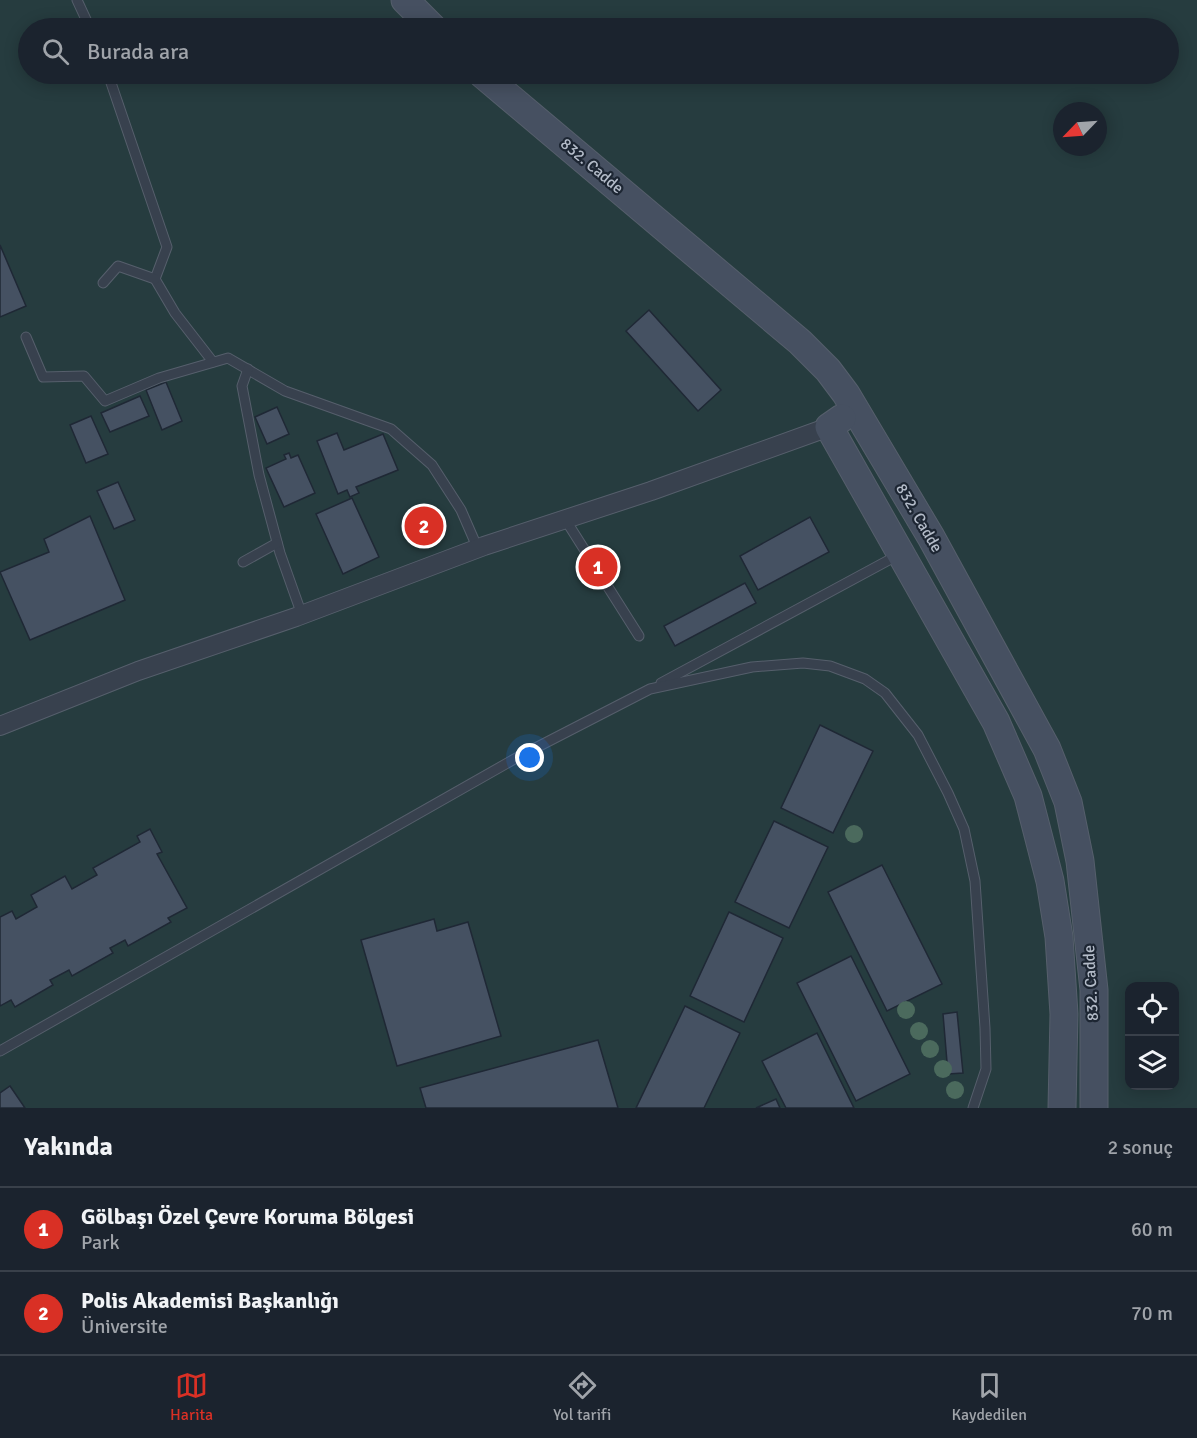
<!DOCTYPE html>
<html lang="tr">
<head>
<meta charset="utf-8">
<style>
  :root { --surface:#1b232e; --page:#282f3a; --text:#f1f3f6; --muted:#a0a4aa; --line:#39404a; --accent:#d93025 }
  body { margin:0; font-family:Signika,sans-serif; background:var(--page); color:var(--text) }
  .controls { position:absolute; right:18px; bottom:18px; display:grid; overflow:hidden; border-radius:12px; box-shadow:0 3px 15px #0003 }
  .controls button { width:54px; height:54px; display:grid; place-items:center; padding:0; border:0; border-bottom:2px solid var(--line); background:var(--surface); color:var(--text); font:30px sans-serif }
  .compass { position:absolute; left:1053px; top:102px; width:54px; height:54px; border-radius:50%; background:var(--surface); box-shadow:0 3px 15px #0003; rotate:245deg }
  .you { position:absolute; left:530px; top:758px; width:21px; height:21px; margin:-15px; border:4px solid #fff; border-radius:50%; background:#1a73e8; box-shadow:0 0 0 9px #1a73e833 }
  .badge { display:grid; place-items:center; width:39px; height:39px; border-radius:50%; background:var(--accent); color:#fff; font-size:20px; font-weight:700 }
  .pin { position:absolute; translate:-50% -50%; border:3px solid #fff; box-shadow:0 2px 6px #0006 }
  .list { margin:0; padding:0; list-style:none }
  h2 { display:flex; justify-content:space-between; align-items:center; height:78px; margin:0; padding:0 24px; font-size:26px }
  h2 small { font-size:20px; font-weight:400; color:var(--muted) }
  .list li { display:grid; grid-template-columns:39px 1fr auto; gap:18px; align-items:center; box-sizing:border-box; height:84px; padding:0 24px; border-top:2px solid var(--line) }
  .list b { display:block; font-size:22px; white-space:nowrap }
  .list p { margin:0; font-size:20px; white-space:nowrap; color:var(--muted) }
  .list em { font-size:20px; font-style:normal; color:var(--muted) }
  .icon { flex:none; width:33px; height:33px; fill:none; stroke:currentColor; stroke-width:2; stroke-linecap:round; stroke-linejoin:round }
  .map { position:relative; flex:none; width:1197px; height:1108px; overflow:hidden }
  .search { position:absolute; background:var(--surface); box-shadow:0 3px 15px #0003; left:18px; right:18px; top:18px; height:66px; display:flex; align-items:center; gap:15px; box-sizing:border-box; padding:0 21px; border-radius:33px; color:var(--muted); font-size:22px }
  .sheet { height:246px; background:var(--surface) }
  nav { display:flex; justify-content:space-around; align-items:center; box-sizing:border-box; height:84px; border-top:2px solid var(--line); background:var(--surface); font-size:16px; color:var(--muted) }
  nav a { display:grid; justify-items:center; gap:3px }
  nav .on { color:var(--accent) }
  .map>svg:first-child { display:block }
  .green { fill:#263c3f; fill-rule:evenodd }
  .building { fill:#455162; stroke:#1f2835; stroke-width:1.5 }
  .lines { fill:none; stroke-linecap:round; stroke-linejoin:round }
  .lane-casing { stroke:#565f6c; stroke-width:11 }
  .street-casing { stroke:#565f6c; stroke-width:20 }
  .secondary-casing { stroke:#565f6c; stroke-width:29 }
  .lane { stroke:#38414e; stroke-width:9 }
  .street { stroke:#38414e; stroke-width:18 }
  .secondary { stroke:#465061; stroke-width:27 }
  .tree { fill:#4b6a5d }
  .labels { text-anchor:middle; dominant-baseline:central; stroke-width:4.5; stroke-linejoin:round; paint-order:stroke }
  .street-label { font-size:16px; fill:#b4bcc9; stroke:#1d2633 }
</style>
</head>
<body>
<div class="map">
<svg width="1197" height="1108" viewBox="0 0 1197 1108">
  <rect width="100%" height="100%" fill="#242f3e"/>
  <path class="green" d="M0,0h1197v1108h-1197zM28,28h1140v46h-1140zM1062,111h36v36h-36zM1130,986h44v100h-44z"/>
  <g class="building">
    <polygon points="0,245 26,306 0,317"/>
    <polygon points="649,310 721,390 698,411 626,331"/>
    <polygon points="166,382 182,421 162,430 146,390"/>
    <polygon points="140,396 149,416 110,432 101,413"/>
    <polygon points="277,407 289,434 267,444 255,417"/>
    <polygon points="91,416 108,454 86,463 70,425"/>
    <polygon points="337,433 344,450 383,434 398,470 356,487 359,493 350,497 347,490 338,494 317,441"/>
    <polygon points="289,453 291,458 298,455 315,493 284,507 266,468 286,459 284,455"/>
    <polygon points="118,482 135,520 114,529 97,491"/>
    <polygon points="352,498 379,557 343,574 316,514"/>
    <polygon points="90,516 125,600 30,640 0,572 49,552 44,539"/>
    <polygon points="810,517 829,552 758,590 740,556"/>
    <polygon points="745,583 756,603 675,646 664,626"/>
    <polygon points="820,725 873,751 833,833 781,808"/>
    <polygon points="774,821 828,847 789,928 735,902"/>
    <polygon points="150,829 162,852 157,854 187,908 168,918 171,922 128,946 125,940 110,948 113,953 72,976 69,970 50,980 53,985 15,1007 11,1000 0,1006 0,917 12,911 16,919 37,907 31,895 65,876 72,889 97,875 93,868 140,842 137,836"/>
    <polygon points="882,865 942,984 887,1011 828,892"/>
    <polygon points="729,912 783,938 744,1022 690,996"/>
    <polygon points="434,919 437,931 468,922 501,1036 397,1066 361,940"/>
    <polygon points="851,956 910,1074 856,1101 797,983"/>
    <polygon points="685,1006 740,1033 704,1108 636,1108"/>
    <polygon points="957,1012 963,1073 948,1074 943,1014"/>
    <polygon points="817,1033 854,1108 786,1108 762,1061"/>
    <polygon points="598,1040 618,1108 426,1108 420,1088"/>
    <polygon points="10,1086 25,1108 0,1108 0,1093"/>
    <polygon points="776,1099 780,1108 756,1108"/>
  </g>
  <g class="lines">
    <g class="lane-casing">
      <g id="lane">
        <polyline points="77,0 90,28"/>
        <polyline points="108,74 167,247 155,279 175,313 213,362"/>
        <polyline points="103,283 118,266 155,279"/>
        <polyline points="26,337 43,377 84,376 105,401 159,378 228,358 285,391 391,429 432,465 461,510 478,549"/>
        <polyline points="248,369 242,386 259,475 280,553 302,615"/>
        <polyline points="565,519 639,636"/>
        <polyline points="243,562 277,543"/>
        <polyline points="661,683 900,554"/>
        <polyline points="0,1051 518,757 650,689 752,667 803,663 830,666 865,679 885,693 918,735 948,793 964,829 975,881 985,1028 986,1069 973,1108"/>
      </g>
    </g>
    <g class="street-casing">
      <polyline id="street" points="0,726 138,671 296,617 484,546 651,491 829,427"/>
    </g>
    <g class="secondary-casing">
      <g id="secondary">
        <polyline points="405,0 433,28"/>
        <polyline points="482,74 800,342 828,370 846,394 931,537 1047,749 1068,802 1080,861 1094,990 1094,1108"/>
        <polyline points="842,418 829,427 996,722 1028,796 1050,881 1059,937 1064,1014 1062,1108"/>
      </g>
    </g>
    <use href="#lane" class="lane"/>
    <use href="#street" class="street"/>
    <use href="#secondary" class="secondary"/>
  </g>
  <g class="tree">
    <circle cx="854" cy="834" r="9"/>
    <circle cx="906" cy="1010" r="9"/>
    <circle cx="919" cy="1031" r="9"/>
    <circle cx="930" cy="1049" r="9"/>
    <circle cx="943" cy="1069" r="9"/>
    <circle cx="955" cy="1090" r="9"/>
  </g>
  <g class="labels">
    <g class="street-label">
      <text transform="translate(592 166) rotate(40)">832. Cadde</text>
      <text transform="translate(919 518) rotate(60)">832. Cadde</text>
      <text transform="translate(1091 983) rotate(-93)">832. Cadde</text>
    </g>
  </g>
</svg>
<div class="controls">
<button><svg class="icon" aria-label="locate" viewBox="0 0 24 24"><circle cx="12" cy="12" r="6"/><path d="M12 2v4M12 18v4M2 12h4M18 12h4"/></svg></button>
<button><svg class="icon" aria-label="layers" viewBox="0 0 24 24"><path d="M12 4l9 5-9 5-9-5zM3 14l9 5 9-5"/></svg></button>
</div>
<svg class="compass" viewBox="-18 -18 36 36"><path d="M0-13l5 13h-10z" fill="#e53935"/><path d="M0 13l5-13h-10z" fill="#a0a4aa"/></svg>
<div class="you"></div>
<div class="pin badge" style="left:598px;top:567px">1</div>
<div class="pin badge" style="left:424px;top:526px">2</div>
<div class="search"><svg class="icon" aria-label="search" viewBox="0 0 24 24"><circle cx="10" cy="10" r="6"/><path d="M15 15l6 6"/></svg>Burada ara</div>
</div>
<section class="sheet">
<h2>Yakında<small>2 sonuç</small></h2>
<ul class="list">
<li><span class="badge">1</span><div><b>Gölbaşı Özel Çevre Koruma Bölgesi</b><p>Park</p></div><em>60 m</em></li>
<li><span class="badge">2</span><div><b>Polis Akademisi Başkanlığı</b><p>Üniversite</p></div><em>70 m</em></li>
</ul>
</section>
<nav>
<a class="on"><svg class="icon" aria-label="map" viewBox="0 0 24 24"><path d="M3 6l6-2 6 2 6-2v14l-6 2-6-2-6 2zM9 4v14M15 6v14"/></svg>Harita</a>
<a><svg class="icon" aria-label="directions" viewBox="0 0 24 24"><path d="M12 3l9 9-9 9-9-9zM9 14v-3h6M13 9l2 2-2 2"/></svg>Yol tarifi</a>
<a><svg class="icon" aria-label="saved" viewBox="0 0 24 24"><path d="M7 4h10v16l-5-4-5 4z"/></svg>Kaydedilen</a>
</nav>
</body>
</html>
